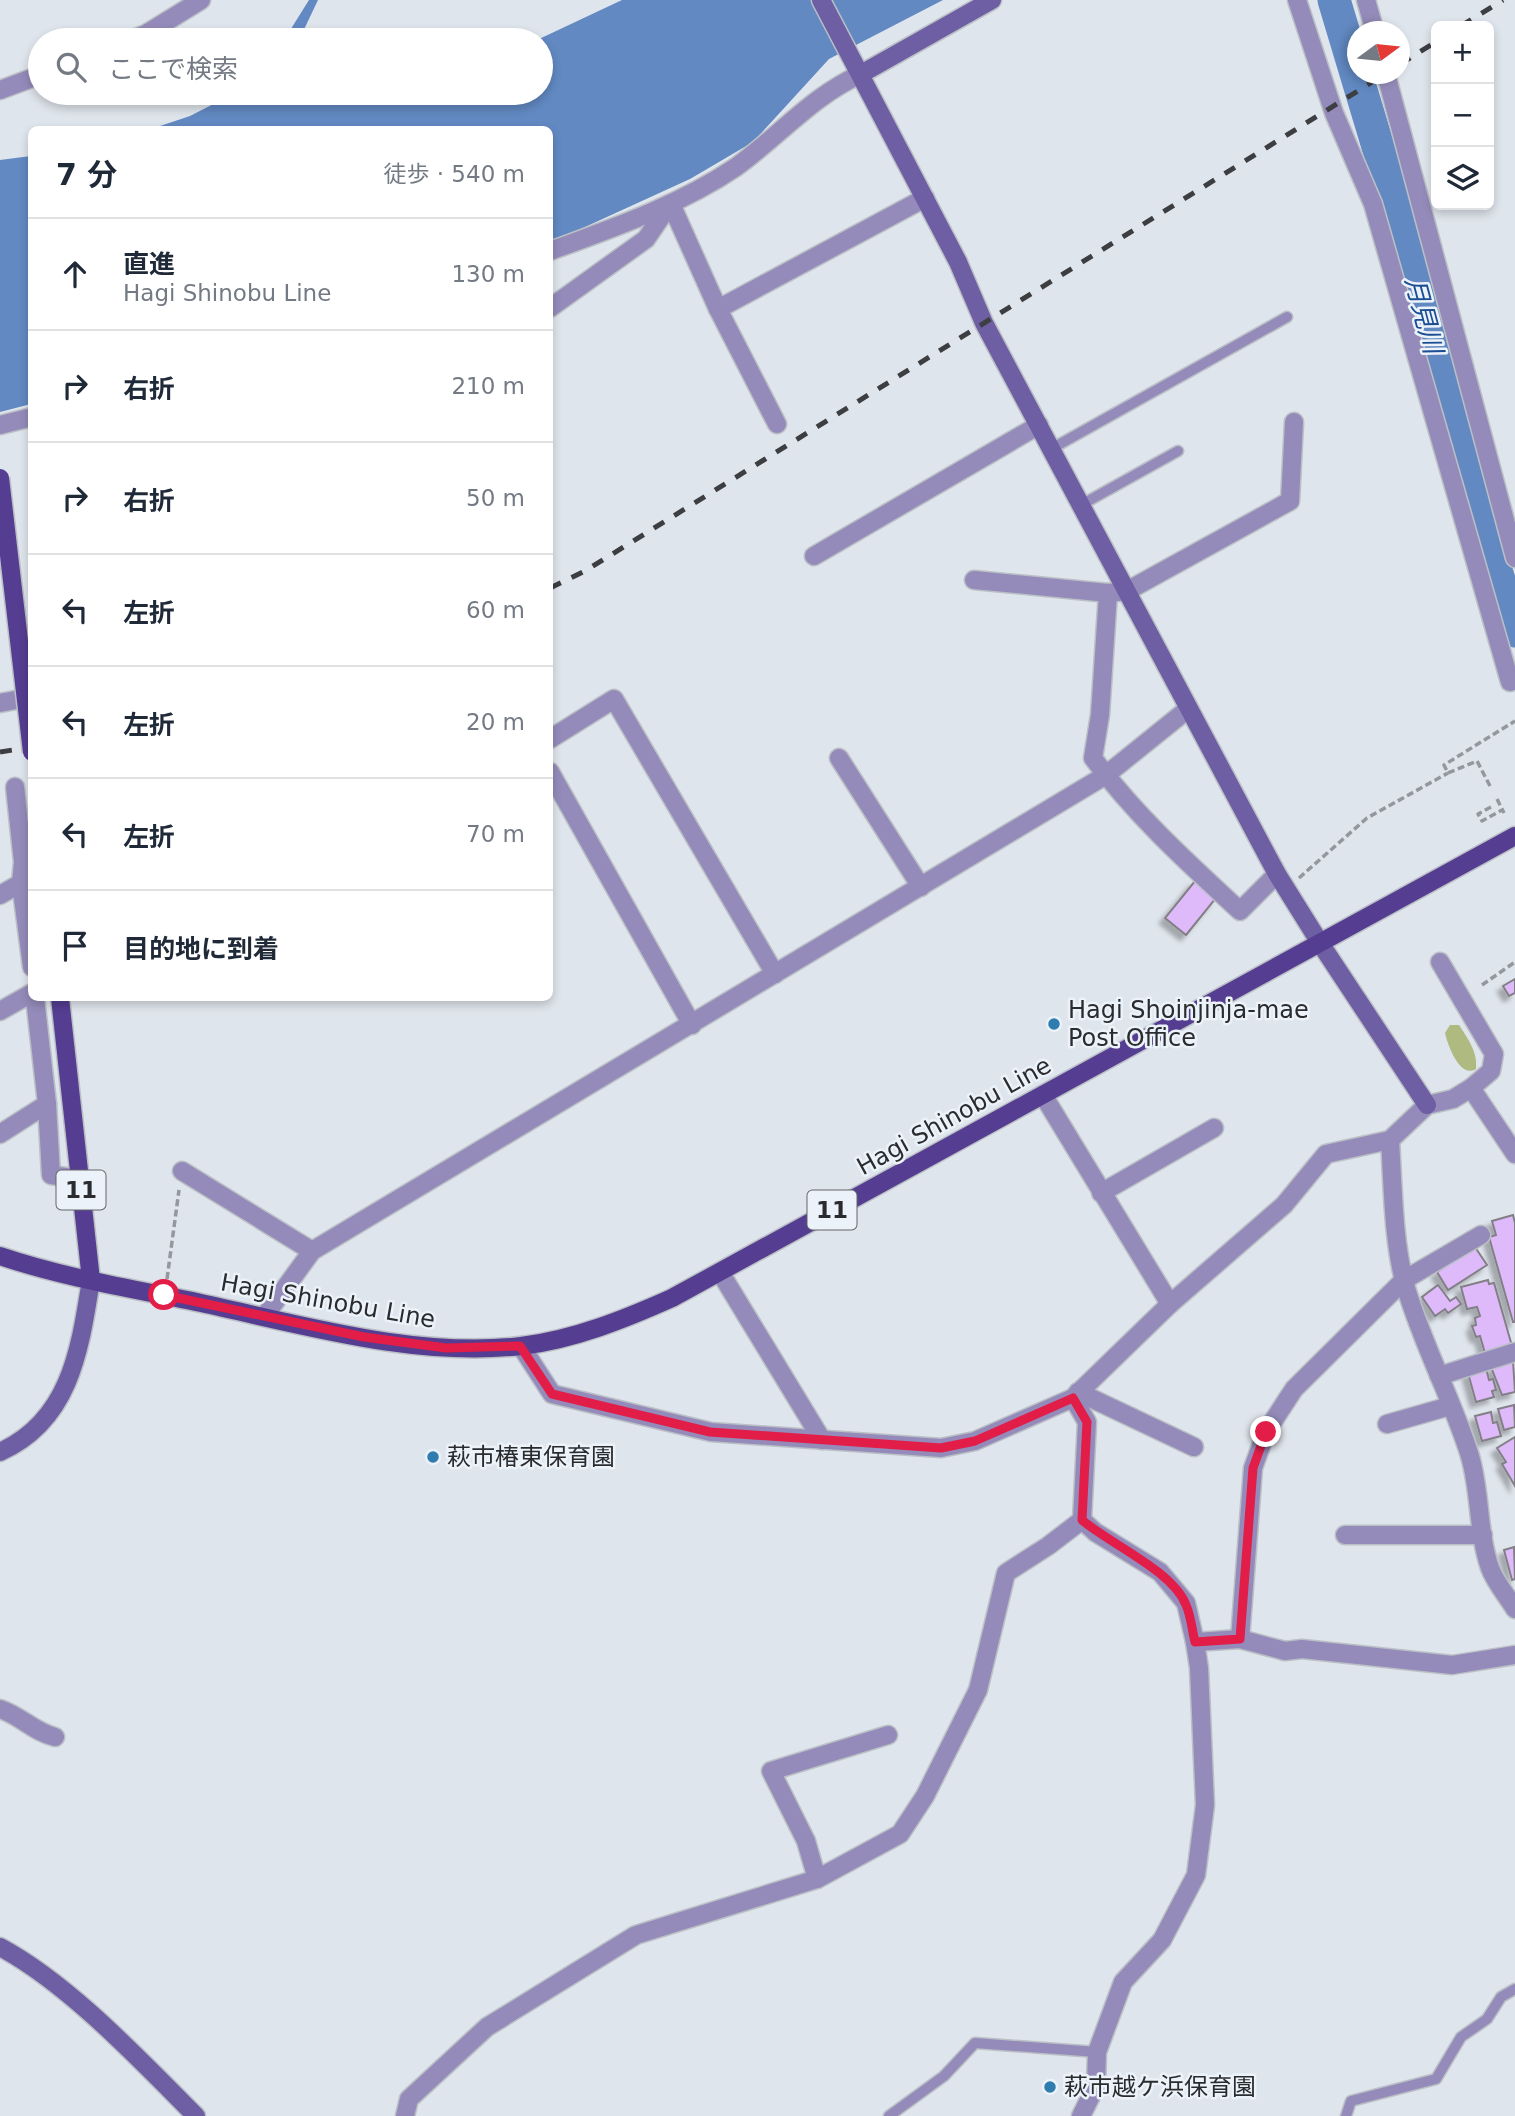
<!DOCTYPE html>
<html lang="ja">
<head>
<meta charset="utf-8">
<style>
  :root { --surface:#fff; --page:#f2f2f3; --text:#1f2937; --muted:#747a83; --line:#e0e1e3 }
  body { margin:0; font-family:"DejaVu Sans","Noto Sans JP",sans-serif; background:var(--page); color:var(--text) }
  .controls { position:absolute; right:21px; top:21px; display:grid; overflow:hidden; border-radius:10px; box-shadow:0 4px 10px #0003 }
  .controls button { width:63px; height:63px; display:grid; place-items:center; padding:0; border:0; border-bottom:2px solid var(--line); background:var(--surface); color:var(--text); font:35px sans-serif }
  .compass { position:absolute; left:1347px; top:21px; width:63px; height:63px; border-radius:50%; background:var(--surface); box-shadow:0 4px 10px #0003; rotate:75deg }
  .stop { position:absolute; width:21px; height:21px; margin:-16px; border:5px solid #e11d48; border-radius:50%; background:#fff }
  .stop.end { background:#e11d48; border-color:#fff; box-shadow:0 2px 7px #0008 }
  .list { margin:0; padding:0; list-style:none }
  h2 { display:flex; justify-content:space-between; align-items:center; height:91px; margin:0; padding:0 28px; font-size:30px }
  h2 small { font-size:23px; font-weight:400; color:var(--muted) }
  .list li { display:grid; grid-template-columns:46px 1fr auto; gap:21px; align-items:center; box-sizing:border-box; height:112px; padding:0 28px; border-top:2px solid var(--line) }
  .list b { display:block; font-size:26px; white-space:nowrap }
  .list p { margin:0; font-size:23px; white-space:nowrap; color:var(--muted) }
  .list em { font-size:23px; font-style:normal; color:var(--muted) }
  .icon { flex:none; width:38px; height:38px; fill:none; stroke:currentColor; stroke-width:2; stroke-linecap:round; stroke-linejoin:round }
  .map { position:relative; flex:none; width:1515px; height:2116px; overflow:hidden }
  .search { position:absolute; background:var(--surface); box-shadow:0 4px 10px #0003; left:28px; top:28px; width:525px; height:77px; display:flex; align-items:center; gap:18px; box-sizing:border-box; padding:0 24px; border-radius:38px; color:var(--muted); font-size:26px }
  .panel { position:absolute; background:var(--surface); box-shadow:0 4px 10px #0003; left:28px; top:126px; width:525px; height:875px; border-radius:10px }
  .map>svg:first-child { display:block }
  .green { fill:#afba80 }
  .water { fill:#6289c2 }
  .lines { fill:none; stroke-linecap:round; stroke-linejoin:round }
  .river { stroke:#6289c2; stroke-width:33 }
  .building { fill:#dfbafb; stroke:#837f86; stroke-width:2; filter:url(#shadow) }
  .lane-casing { stroke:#bbc0c6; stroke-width:13 }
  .street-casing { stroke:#bbc0c6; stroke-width:21 }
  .secondary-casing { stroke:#bbc0c6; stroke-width:21 }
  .primary-casing { stroke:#bbc0c6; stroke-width:21 }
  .path { stroke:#94989e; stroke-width:3.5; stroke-dasharray:7 3.5; stroke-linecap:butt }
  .lane { stroke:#948bba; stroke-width:10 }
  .street { stroke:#948bba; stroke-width:18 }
  .secondary { stroke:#6e5ea3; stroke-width:18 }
  .primary { stroke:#553d91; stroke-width:18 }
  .rail { stroke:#3c3e41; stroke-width:5; stroke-dasharray:12 12; stroke-linecap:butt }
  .primary-bridge-casing { stroke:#bbc0c6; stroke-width:21; stroke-linecap:butt }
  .primary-bridge { stroke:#553d91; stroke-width:18 }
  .route { stroke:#e11d48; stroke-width:9 }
  .poi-dot { fill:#2f7caf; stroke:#ecf2f9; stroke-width:2.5 }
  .labels { text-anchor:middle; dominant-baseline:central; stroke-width:5; stroke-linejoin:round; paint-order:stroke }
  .shield { fill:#ecf2f9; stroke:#64676b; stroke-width:2 }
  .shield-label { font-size:23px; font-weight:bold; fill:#292b2e }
  .poi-label { font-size:24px; fill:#292b2e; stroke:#ecf2f9; text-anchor:start }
  .street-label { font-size:24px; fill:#292b2e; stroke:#ecf2f9 }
  .water-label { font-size:26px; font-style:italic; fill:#1a4d93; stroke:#ecf2f9 }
</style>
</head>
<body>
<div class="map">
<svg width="1515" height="2116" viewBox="0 0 1515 2116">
  <defs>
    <filter id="shadow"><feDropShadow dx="-5.5" dy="5.5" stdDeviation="2" flood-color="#0004"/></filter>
  </defs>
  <rect width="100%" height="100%" fill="#dfe5ec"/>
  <path class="green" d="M1450,1025h9c9,14 19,27 17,44 -16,10 -28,-23 -31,-36z"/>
  <g class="water">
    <polygon points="309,0 318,0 299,40 284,40"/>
    <polygon points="622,0 943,0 829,59 753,142 690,179 550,243 550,130 148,130 190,116 235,93 541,93 541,40 537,40"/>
    <polygon points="31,156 31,404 0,412 0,160"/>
  </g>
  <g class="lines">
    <polyline class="river" points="1334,0 1385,170 1468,481 1515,631"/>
  </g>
  <g class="building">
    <polygon points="1195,881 1216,898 1186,935 1165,918"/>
    <polygon points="1515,979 1515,993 1509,996 1503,986"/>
    <polygon points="1513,1215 1515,1223 1515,1322 1513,1322 1489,1237 1496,1235 1492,1221"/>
    <polygon points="1475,1247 1487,1265 1448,1290 1437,1272"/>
    <polygon points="1488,1280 1489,1284 1494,1283 1512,1346 1485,1353 1480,1336 1476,1337 1472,1326 1476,1325 1475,1318 1480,1316 1477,1307 1467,1309 1461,1287"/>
    <polygon points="1438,1285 1450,1301 1456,1297 1461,1304 1448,1313 1445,1309 1435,1316 1422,1297"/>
    <polygon points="1513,1361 1515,1392 1502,1395 1491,1367"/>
    <polygon points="1486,1368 1489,1380 1493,1379 1496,1390 1492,1391 1494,1397 1476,1402 1468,1373"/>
    <polygon points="1514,1405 1515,1427 1504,1430 1498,1409"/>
    <polygon points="1491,1412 1493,1423 1497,1422 1501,1436 1482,1441 1475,1416"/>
    <polygon points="1515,1437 1515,1486 1502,1464 1506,1462 1497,1448"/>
    <polygon points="1514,1547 1515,1579 1512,1580 1504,1550"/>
  </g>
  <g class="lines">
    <g class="lane-casing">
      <g id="lane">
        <polyline points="1051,449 1287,317"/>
        <polyline points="1081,505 1178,451"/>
        <polyline points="889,2116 944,2076 975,2043 1097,2052"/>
        <polyline points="1346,2116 1351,2101 1436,2079 1461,2037 1487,2019 1501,1997 1515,1989"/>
      </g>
    </g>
    <g class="street-casing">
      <g id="street">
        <polyline points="1297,0 1334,113 1373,204 1510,682 1515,680"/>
        <polyline points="1366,0 1375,32"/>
        <polyline points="130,40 146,34 201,0"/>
        <polyline points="1386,74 1515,558"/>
        <polyline points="0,90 40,75"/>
        <polyline points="671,204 718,309"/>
        <path d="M550,251c63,-23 130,-46 186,-84 42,-30 76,-71 125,-93"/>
        <polyline points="550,308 646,239 670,204"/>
        <polyline points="777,424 718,309 925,198"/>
        <polyline points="0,425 32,417"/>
        <polyline points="814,556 1039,425"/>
        <polyline points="974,580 1108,593"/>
        <polyline points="0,703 32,697"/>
        <polyline points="550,739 614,699 775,974"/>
        <polyline points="839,758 921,887"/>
        <polyline points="550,772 692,1025"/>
        <polyline points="15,787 23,862 21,883 32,967"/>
        <path d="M1277,874l-37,37c-52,-48 -105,-96 -147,-153l7,-43 8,-122 19,-2 163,-90 4,-79"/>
        <polyline points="0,895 21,883"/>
        <path d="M1440,962l54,92 -3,17 -20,17 -18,11 -26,6 -37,35c3,47 3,103 16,148 17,57 45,109 63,165 12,37 8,78 21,115 5,14 17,28 25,41"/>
        <polyline points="35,998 47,1104 51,1175 80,1179"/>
        <polyline points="0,1011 32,993"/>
        <polyline points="1471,1088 1515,1154"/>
        <polyline points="1043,1095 1170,1304"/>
        <polyline points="0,1134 47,1104"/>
        <polyline points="182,1171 312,1251"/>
        <polyline points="1101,1193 1214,1128"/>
        <polyline points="720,1272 822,1440"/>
        <polyline points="264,1317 312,1251 1106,775 1188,709"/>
        <polyline points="521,1346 552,1394 711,1432 941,1448 975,1441 1073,1398 1170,1304 1284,1205 1326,1154 1390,1140"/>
        <polyline points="1439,1376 1515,1352"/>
        <polyline points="1078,1392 1194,1447"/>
        <polyline points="1387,1424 1450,1406"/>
        <polyline points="1345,1535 1483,1535"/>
        <polyline points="1240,1639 1253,1468 1266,1432 1294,1389 1404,1280 1481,1235"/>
        <polyline points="1195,1642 1240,1639 1285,1651 1302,1649 1452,1665 1515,1655"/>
        <path d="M0,1709c21,7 34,23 55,28"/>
        <polyline points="817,1879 806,1841 771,1771 888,1735"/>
        <polyline points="405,2116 409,2099 487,2027 636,1935 817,1879 900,1834 925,1796 978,1690 1006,1573 1048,1546 1082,1520 1087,1422 1073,1398"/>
        <polyline points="1081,2116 1096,2086 1097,2052 1123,1982 1162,1940 1196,1875 1205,1805 1199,1668 1195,1642 1186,1603 1160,1572 1095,1532 1082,1520"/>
      </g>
    </g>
    <g class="secondary-casing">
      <g id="secondary">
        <polyline points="821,0 958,262 984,323 1277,874 1320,943 1427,1105"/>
        <polyline points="861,74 992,0"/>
        <path d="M0,1452c71,-32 80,-104 91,-172"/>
        <path d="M0,1947c69,37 140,113 196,169"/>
      </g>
    </g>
    <g class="primary-casing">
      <g id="primary">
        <polyline points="60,998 91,1280"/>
        <path d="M0,1256c65,22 134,33 201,47 102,22 215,55 320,43 52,-6 104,-27 151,-48l843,-462"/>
      </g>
    </g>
    <g class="path">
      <polyline points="1490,786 1477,761 1448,773 1444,765 1515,721"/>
      <polyline points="1497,799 1504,813"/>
      <polyline points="1491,807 1478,814 1482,821 1502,810"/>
      <polyline points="1299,878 1367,818 1448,773"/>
      <polyline points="1482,985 1515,962"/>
      <polyline points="167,1279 179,1190"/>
    </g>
    <use href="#lane" class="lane"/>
    <use href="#street" class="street"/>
    <use href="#secondary" class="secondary"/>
    <use href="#primary" class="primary"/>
    <g class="rail">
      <polyline points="1461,26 1503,0"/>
      <polyline points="1400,64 1436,42"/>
      <polyline points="550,588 585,571 1385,74"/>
      <polyline points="0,752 32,747"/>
    </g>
    <g class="primary-bridge-casing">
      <polyline id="primary-bridge" points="0,478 32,752"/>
    </g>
    <use href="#primary-bridge" class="primary-bridge"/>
  </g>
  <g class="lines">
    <path class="route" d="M164,1295l200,42 82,11 74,-2 32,48 158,38 231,16 34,-7 98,-43 14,24 -5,98c28,24 91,51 104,85 5,11 6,25 9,37l45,-3 13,-171 13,-36"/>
  </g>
  <g class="poi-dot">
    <circle cx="1054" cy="1024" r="7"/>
    <circle cx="433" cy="1457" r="7"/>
    <circle cx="1050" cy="2087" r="7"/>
  </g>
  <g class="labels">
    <g class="shield">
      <rect x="56.5" y="1170.5" width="49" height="39" rx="5"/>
      <rect x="807.5" y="1190.5" width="49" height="39" rx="5"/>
    </g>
    <g class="shield-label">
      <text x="81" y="1190">11</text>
      <text x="832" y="1210">11</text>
    </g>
    <g class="poi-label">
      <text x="1068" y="1010">Hagi Shoinjinja-mae<tspan x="1068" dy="28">Post Office</tspan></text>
      <text x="447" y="1457">萩市椿東保育園</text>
      <text x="1064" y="2087">萩市越ケ浜保育園</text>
    </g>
    <g class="street-label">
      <text transform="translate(954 1116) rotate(-29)">Hagi Shinobu Line</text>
      <text transform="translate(328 1301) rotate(10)">Hagi Shinobu Line</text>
    </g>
    <g class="water-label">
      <text transform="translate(1424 315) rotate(75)">月見川</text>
    </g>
  </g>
</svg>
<div class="controls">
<button>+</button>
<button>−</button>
<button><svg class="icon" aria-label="layers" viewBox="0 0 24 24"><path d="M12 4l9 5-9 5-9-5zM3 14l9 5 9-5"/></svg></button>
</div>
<svg class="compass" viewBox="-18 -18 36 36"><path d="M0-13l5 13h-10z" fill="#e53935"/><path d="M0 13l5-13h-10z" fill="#747a83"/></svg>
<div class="stop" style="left:164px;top:1295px"></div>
<div class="stop end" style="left:1266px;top:1432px"></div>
<div class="search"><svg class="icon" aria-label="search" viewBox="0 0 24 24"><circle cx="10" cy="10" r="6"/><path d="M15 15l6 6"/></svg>ここで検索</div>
<section class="panel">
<h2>7 分<small>徒歩 · 540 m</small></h2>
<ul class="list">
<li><svg class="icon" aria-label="ahead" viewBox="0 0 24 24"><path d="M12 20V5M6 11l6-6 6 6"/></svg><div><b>直進</b><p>Hagi Shinobu Line</p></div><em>130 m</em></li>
<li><svg class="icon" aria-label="right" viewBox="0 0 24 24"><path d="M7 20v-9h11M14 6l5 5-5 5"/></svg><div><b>右折</b></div><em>210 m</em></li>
<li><svg class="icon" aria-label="right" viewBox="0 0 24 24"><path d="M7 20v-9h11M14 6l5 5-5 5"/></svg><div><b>右折</b></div><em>50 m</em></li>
<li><svg class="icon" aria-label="left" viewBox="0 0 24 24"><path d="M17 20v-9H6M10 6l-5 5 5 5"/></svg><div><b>左折</b></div><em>60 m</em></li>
<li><svg class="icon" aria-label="left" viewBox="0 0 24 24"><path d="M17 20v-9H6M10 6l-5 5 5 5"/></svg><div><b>左折</b></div><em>20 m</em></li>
<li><svg class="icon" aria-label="left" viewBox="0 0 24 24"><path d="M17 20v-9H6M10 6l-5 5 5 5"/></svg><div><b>左折</b></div><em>70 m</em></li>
<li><svg class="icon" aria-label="arrive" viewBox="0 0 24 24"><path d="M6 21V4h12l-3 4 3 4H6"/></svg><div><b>目的地に到着</b></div></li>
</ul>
</section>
</div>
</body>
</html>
